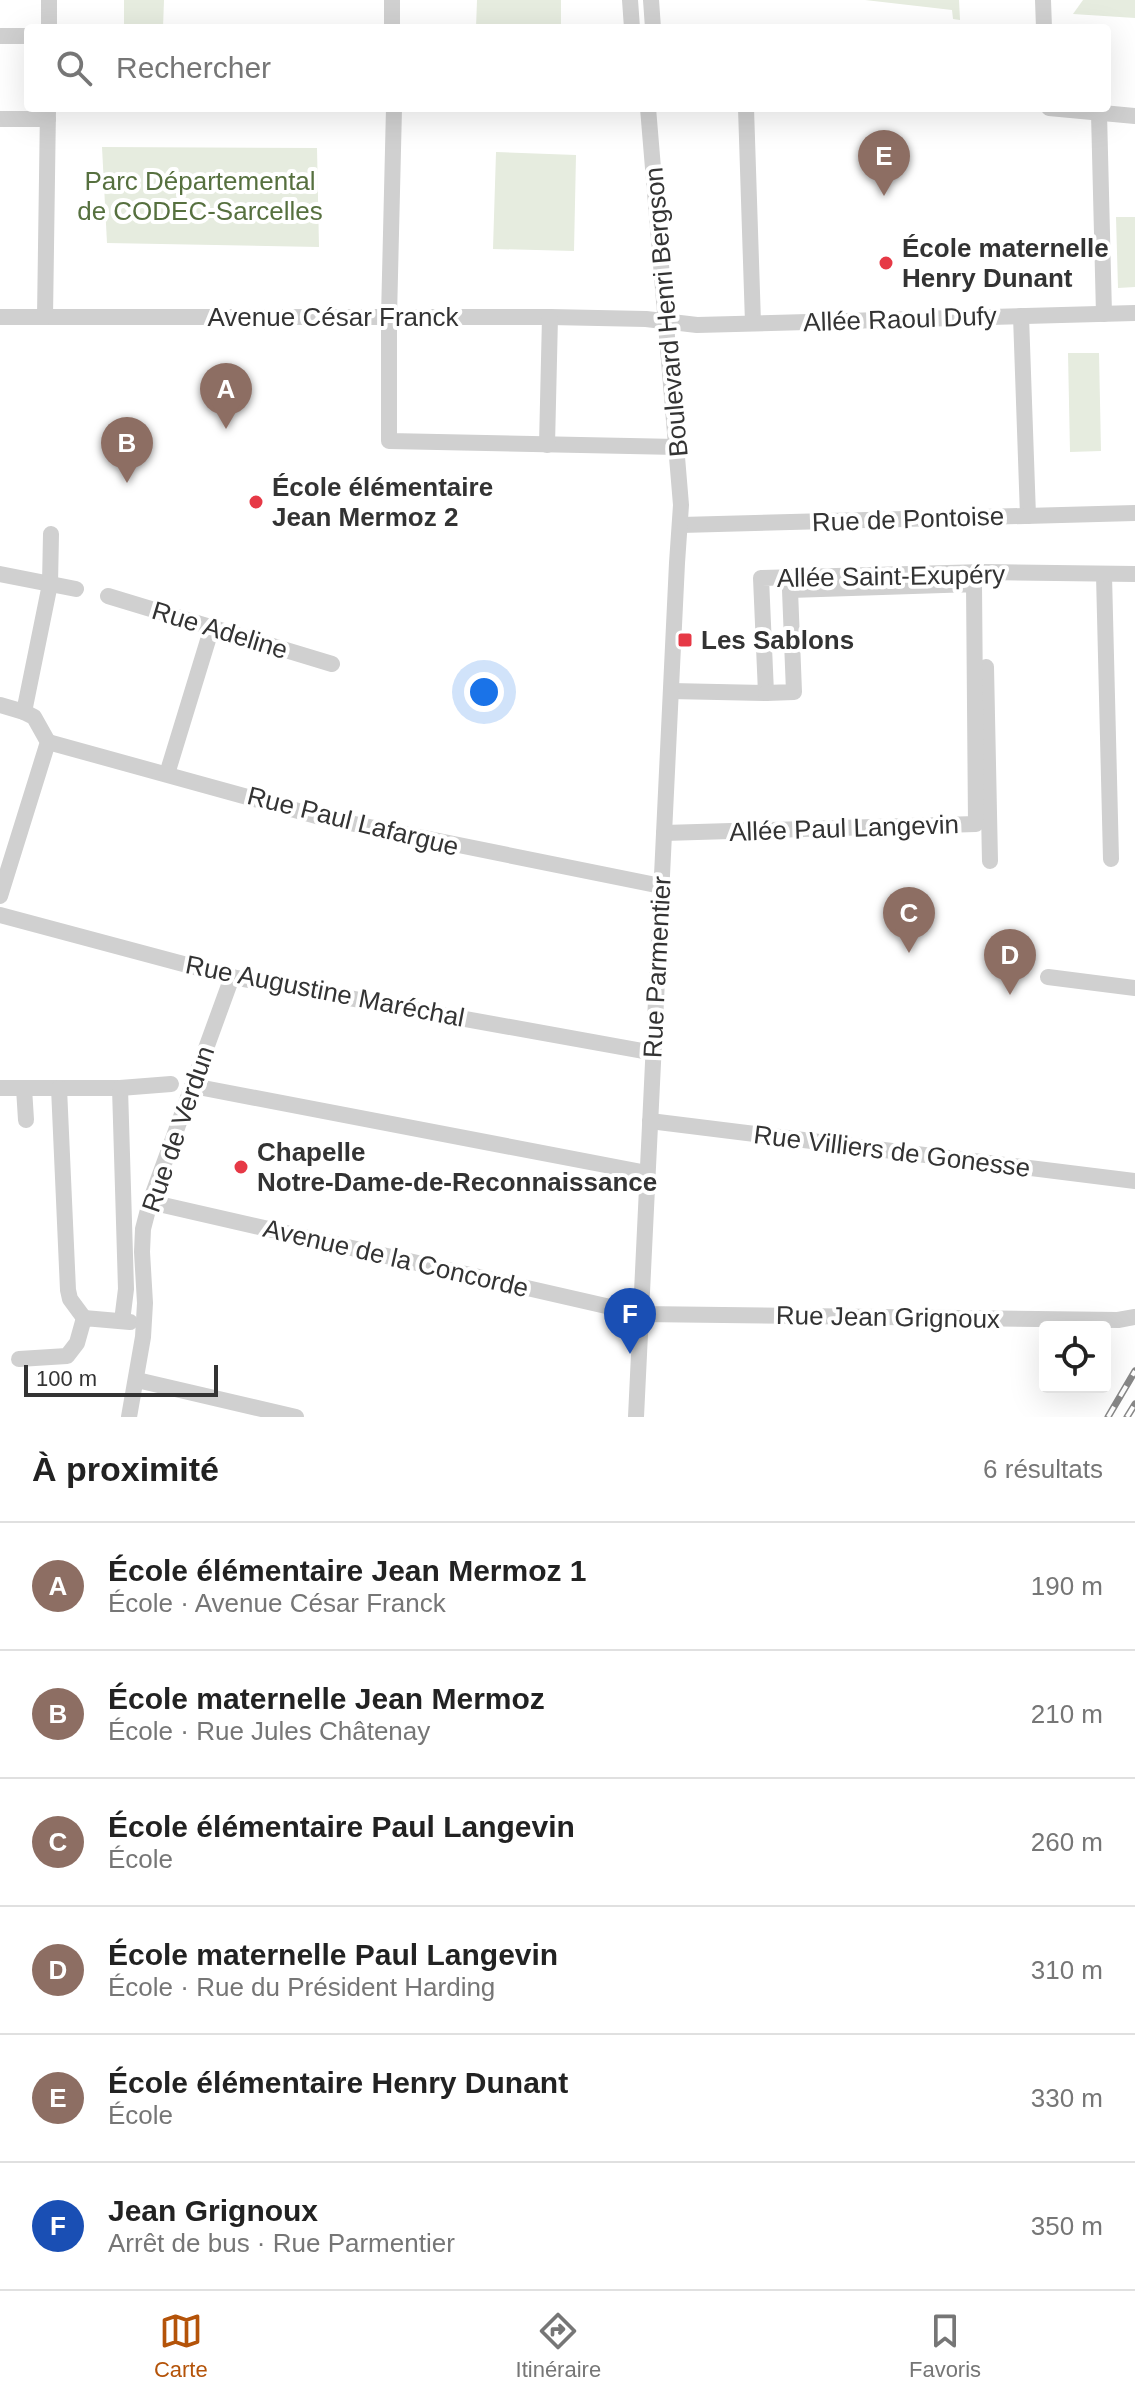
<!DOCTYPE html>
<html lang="fr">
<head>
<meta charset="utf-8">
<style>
  :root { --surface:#fff; --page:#f2f2f2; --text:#222; --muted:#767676; --line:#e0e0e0; --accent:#b45309 }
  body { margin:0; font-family:Arial,sans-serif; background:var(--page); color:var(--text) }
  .controls { position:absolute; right:24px; bottom:24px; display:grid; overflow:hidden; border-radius:8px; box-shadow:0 8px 32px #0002 }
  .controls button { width:72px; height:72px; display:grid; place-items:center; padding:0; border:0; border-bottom:2px solid var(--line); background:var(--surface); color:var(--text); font:40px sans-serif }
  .scale { position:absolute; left:24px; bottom:20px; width:194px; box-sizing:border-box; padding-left:8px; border:4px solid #333; border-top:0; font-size:22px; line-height:28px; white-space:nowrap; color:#333; -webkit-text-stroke:6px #fff; paint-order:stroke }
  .you { position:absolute; left:484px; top:692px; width:28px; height:28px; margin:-20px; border:6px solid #fff; border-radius:50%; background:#1a73e8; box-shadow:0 0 0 12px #1a73e833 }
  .badge { display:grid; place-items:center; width:52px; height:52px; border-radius:50%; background:var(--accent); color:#fff; font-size:26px; font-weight:700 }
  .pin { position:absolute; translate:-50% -66px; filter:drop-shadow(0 2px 4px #0008) }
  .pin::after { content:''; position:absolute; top:42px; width:28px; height:24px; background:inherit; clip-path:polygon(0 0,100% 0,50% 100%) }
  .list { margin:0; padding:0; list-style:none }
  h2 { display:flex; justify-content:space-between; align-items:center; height:104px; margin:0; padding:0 32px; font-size:34px }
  h2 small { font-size:26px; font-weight:400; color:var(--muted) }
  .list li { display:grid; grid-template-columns:52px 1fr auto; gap:24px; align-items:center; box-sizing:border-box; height:128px; padding:0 32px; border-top:2px solid var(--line) }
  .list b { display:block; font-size:30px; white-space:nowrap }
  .list p { margin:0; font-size:26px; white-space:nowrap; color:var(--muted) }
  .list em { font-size:26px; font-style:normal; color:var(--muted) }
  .icon { flex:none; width:44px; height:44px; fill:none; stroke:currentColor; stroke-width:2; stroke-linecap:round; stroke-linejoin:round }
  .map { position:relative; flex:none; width:1135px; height:1417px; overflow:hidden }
  .search { position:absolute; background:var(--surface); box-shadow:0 8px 32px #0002; left:24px; right:24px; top:24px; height:88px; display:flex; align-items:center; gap:20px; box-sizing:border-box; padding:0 28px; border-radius:8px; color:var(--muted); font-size:30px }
  .sheet { height:872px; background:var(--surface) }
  nav { display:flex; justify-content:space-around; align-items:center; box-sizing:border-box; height:112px; border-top:2px solid var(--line); background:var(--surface); font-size:22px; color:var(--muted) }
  nav a { display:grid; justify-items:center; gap:4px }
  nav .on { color:var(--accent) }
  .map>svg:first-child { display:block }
  .green { fill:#e6ecdf }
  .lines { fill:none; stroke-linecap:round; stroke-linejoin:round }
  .minor { stroke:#d0d0d0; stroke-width:16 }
  .rail-casing { stroke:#888; stroke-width:7 }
  .rail { stroke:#fff; stroke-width:4; stroke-dasharray:12; stroke-linecap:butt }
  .poi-dot { fill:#e63946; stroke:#fff; stroke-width:3 }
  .labels { text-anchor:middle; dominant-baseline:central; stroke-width:8; stroke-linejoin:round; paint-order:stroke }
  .park-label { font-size:26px; fill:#56703f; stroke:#fff }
  .poi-label { font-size:26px; font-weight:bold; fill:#333; stroke:#fff; text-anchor:start }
  .street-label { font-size:26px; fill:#333; stroke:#fff }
</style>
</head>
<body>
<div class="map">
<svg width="1135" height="1417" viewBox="0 0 1135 1417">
  <rect width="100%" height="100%" fill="#fff"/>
  <g class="green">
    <polygon points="124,0 164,0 163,28 124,28"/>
    <polygon points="477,0 561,0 561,28 476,28"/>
    <polygon points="865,0 959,0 960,20 953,19 952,10"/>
    <polygon points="1083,0 1135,0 1135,18 1073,14"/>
    <polygon points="102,147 317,148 319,247 107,243"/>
    <polygon points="496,152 576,155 574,251 493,249"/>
    <polygon points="1116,217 1135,217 1135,287 1118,288"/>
    <polygon points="1068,353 1099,353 1101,451 1070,452"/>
  </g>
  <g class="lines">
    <g class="minor">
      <polyline points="392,0 392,28"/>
      <polyline points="630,0 632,28"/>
      <polyline points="651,0 653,28"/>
      <polyline points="1043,0 1044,28"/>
      <polyline points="49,28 49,0"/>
      <polyline points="0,36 28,36"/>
      <polyline points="394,108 389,317 389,441 678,447"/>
      <polyline points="746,108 753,323"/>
      <polyline points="1049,108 1135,116"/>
      <polyline points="1099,113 1104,314"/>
      <polyline points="0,119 48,119"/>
      <polyline points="1021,316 1028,516"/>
      <polyline points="0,317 550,317 646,319 697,325 1135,313"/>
      <polyline points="45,317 48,108"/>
      <polyline points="547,445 550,317"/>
      <polyline points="681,525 1135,513"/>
      <polyline points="0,574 76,589"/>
      <polyline points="1104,575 1111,859"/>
      <polyline points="108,596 332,664"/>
      <polyline points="986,667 990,861"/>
      <polyline points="671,691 766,693 761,578 984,572 1135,574"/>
      <polyline points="0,705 24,712"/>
      <polyline points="48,742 320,817 661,886"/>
      <polyline points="167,774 212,627"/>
      <polyline points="664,833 976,824 974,584 790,590 794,692 766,693"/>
      <polyline points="0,896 48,742 34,717 24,712 50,584 51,534"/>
      <polyline points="0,915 232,977 654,1053"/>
      <polyline points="1048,977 1135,988"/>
      <polyline points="193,1086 647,1173"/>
      <polyline points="0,1088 120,1088 126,1289 122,1321"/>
      <polyline points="24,1088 26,1120"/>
      <polyline points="59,1088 68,1290 70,1299 84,1318"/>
      <polyline points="120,1088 171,1084"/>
      <polyline points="650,1121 1135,1181"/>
      <polyline points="150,1202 641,1314 1118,1320 1135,1317"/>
      <polyline points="19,1359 67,1356 77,1343 84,1318 130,1322"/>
      <polyline points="137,1380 296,1417"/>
      <polyline points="129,1417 143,1337 145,1303 142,1252 143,1229 150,1202 232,977"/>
      <polyline points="636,1417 677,563 681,505 648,108"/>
    </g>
    <g class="rail-casing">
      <g id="rail">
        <polyline points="1108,1417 1135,1371"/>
        <polyline points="1127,1417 1135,1404"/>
      </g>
    </g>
    <use href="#rail" class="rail"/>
  </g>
  <g class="poi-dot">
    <circle cx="886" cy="263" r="8"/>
    <circle cx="256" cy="502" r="8"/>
    <rect x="677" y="632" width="16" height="16" rx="4"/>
    <circle cx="241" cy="1167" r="8"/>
  </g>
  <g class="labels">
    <g class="park-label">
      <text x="200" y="181">Parc Départemental<tspan x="200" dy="30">de CODEC-Sarcelles</tspan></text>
    </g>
    <g class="poi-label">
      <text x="902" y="248">École maternelle<tspan x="902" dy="30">Henry Dunant</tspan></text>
      <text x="272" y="487">École élémentaire<tspan x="272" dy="30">Jean Mermoz 2</tspan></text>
      <text x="701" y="640">Les Sablons</text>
      <text x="257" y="1152">Chapelle<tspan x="257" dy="30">Notre-Dame-de-Reconnaissance</tspan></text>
    </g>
    <g class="street-label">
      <text transform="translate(666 312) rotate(-95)">Boulevard Henri Bergson</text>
      <text x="333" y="317">Avenue César Franck</text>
      <text transform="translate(900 319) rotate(-2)">Allée Raoul Dufy</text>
      <text transform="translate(908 519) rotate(-2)">Rue de Pontoise</text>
      <text transform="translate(891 576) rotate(-1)">Allée Saint-Exupéry</text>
      <text transform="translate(220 630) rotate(17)">Rue Adeline</text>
      <text transform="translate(353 821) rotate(14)">Rue Paul Lafargue</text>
      <text transform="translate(844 828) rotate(-2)">Allée Paul Langevin</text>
      <text transform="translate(657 967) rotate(-87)">Rue Parmentier</text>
      <text transform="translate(325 991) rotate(11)">Rue Augustine Maréchal</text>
      <text transform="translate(178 1129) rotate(-71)">Rue de Verdun</text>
      <text transform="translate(892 1151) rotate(7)">Rue Villiers de Gonesse</text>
      <text transform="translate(396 1258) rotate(13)">Avenue de la Concorde</text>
      <text transform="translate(888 1317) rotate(1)">Rue Jean Grignoux</text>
    </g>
  </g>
</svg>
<div class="controls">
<button><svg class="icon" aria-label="locate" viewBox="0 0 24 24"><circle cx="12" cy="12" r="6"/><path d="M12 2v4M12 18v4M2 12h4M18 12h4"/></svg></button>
</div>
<div class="scale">100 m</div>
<div class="you"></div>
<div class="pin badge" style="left:226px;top:429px;background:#8d6e63">A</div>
<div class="pin badge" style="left:127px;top:483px;background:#8d6e63">B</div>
<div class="pin badge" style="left:909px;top:953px;background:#8d6e63">C</div>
<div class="pin badge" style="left:1010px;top:995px;background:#8d6e63">D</div>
<div class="pin badge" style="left:884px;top:196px;background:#8d6e63">E</div>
<div class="pin badge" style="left:630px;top:1354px;background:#1a4fb4">F</div>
<div class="search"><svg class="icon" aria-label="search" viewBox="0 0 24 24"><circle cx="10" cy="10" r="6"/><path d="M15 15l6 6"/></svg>Rechercher</div>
</div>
<section class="sheet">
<h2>À proximité<small>6 résultats</small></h2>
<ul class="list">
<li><span class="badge" style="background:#8d6e63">A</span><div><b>École élémentaire Jean Mermoz 1</b><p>École · Avenue César Franck</p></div><em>190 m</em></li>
<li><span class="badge" style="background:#8d6e63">B</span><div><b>École maternelle Jean Mermoz</b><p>École · Rue Jules Châtenay</p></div><em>210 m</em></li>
<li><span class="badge" style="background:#8d6e63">C</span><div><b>École élémentaire Paul Langevin</b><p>École</p></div><em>260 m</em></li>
<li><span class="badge" style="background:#8d6e63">D</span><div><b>École maternelle Paul Langevin</b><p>École · Rue du Président Harding</p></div><em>310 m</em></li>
<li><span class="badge" style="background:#8d6e63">E</span><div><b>École élémentaire Henry Dunant</b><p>École</p></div><em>330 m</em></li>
<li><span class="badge" style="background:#1a4fb4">F</span><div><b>Jean Grignoux</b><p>Arrêt de bus · Rue Parmentier</p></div><em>350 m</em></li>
</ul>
</section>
<nav>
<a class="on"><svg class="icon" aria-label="map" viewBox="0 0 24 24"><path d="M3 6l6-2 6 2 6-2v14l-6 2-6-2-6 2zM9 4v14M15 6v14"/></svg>Carte</a>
<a><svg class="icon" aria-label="directions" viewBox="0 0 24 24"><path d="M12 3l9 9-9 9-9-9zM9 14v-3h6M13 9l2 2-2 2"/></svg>Itinéraire</a>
<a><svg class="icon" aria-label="saved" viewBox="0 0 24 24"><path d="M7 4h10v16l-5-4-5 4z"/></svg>Favoris</a>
</nav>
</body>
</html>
